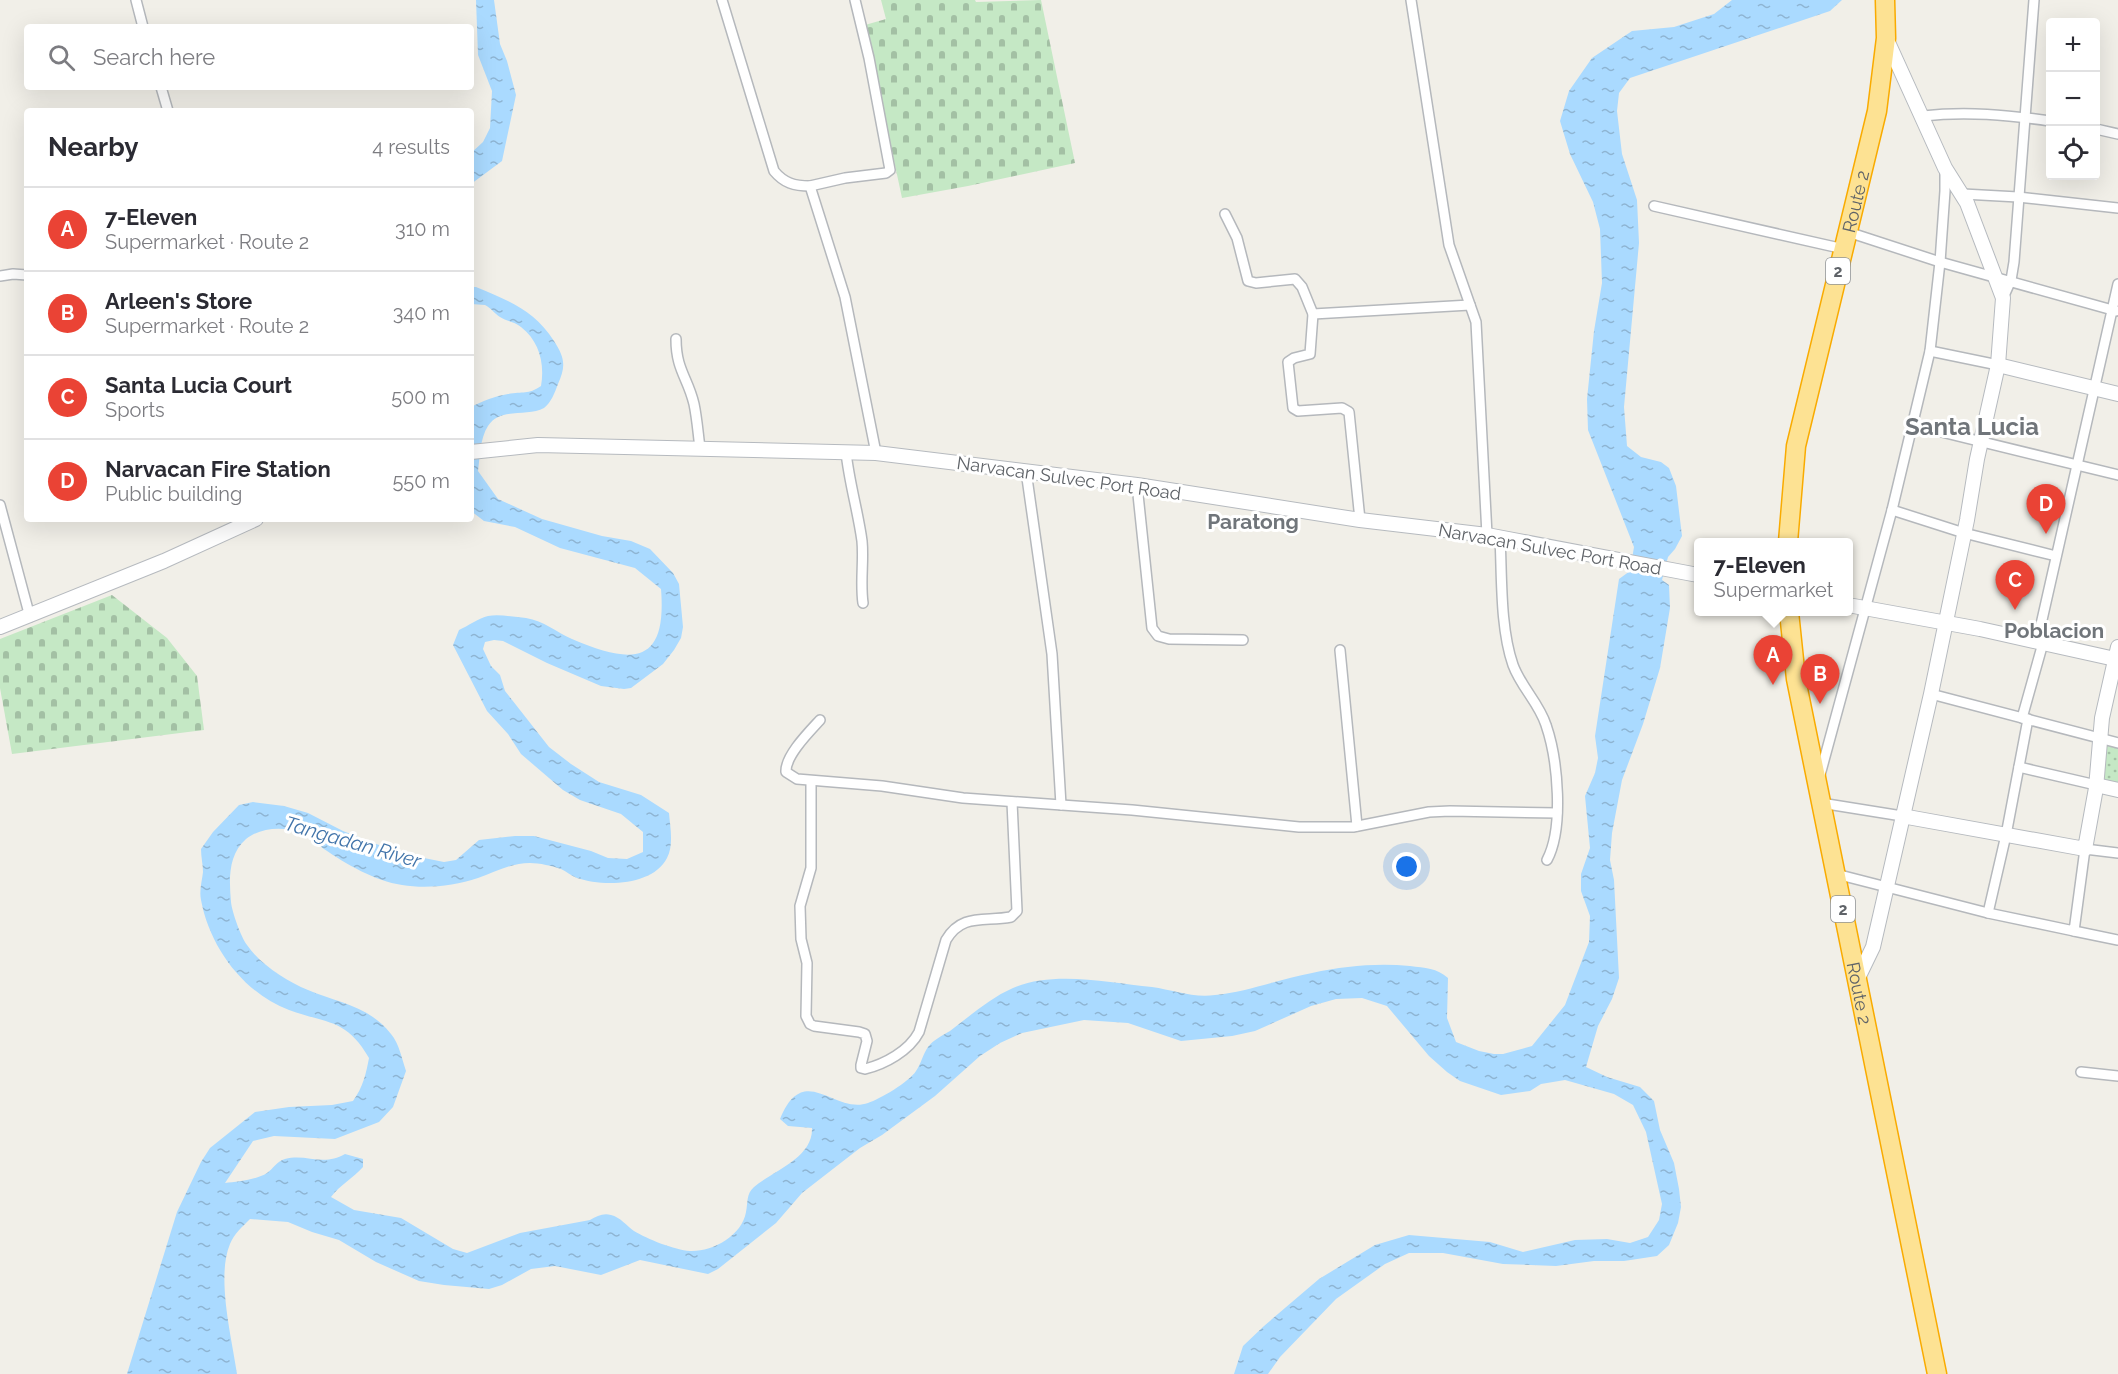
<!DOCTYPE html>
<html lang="en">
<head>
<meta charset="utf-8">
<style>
  :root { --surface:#fff; --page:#f2f2f3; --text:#2b2b33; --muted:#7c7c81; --line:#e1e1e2; --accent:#ea4335 }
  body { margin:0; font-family:Raleway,sans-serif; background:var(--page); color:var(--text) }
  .controls { position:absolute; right:18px; top:18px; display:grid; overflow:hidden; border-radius:6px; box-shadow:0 6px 24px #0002 }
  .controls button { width:54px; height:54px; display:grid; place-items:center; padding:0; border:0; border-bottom:2px solid var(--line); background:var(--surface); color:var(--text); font:30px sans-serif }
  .you { position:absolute; left:1407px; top:867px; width:21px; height:21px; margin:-15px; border:4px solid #fff; border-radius:50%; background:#1a73e8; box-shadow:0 0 0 9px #1a73e833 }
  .badge { display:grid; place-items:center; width:39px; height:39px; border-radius:50%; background:var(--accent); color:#fff; font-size:20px; font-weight:700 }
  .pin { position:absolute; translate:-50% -50px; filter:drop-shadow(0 2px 3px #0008) }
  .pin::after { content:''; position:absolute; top:32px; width:21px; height:18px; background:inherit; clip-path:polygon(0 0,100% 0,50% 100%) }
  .popup { position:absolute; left:1694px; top:538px; width:159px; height:78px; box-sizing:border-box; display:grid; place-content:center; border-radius:6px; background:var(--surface); filter:drop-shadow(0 2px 4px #0005); font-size:20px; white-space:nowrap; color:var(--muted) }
  .popup b { font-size:22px; color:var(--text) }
  .popup::after { content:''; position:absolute; left:50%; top:100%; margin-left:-12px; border:12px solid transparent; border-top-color:var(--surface) }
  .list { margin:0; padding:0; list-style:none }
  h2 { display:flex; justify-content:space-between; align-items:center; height:78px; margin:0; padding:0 24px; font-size:26px }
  h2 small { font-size:20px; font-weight:400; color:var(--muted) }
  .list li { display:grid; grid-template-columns:39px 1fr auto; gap:18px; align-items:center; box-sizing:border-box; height:84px; padding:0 24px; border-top:2px solid var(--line) }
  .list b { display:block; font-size:22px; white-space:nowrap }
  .list p { margin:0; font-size:20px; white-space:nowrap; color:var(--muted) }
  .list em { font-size:20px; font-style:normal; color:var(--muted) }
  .icon { flex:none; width:33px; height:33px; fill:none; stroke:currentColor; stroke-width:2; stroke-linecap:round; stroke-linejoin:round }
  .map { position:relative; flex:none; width:2118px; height:1374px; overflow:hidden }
  .search { position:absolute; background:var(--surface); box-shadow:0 6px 24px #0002; left:24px; top:24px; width:450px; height:66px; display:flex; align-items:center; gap:15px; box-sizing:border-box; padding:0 21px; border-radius:6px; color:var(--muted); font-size:22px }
  .panel { position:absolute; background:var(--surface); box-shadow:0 6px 24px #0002; left:24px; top:108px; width:450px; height:414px; border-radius:6px }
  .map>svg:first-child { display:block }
  .cemetery { fill:url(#cemetery-stones) }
  .park { fill:url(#park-dots) }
  .water { fill:url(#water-ripples) }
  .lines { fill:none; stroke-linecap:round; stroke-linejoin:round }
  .street-casing { stroke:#b5b8bc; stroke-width:12 }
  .secondary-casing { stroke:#b6babf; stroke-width:16 }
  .highway-casing { stroke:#f9ab00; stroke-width:21 }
  .street { stroke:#fff; stroke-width:9 }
  .secondary { stroke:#fff; stroke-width:14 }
  .highway { stroke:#fde293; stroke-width:18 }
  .labels { text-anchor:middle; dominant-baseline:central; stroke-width:6; stroke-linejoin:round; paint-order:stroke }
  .shield { fill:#fff; stroke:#8f9295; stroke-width:1.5 }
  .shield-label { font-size:16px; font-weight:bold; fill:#5f6368 }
  .street-label { font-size:18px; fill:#5f6368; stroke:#fff }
  .water-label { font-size:20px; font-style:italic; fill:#4174aa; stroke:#fff }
  .quarter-label { font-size:21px; font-weight:bold; fill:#70757a; stroke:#fff }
  .district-label { font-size:24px; font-weight:bold; fill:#70757a; stroke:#fff }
</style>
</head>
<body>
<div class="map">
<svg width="2118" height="1374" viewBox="0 0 2118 1374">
  <defs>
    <pattern id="cemetery-stones" width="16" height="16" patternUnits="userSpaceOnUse" patternTransform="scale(1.5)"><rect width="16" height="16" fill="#c5e8c5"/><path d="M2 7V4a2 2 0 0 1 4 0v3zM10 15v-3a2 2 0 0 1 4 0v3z" fill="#a3c0a4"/></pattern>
    <pattern id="park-dots" width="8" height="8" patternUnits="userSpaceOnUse" patternTransform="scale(1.5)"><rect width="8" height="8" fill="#c5e8c5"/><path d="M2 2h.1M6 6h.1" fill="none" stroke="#a3c0a4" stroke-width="1.8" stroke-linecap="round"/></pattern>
    <pattern id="water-ripples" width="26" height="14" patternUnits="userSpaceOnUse" patternTransform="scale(1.5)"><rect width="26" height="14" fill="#aadaff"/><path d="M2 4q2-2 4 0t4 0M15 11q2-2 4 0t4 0" fill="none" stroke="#8eb4d2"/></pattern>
  </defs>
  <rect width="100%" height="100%" fill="#f1efe8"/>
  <g class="cemetery">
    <polygon points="881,0 975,0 976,2 1041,0 1075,163 968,186 902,198 865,25 886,19"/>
    <polygon points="112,595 167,638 197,676 204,730 12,754 0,688 0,639"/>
  </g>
  <polygon class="park" points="2103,741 2118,746 2118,787 2099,783"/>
  <g class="water">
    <polygon points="476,0 494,0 500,44 507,61 516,95 502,161 471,184 471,153 483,142 490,128 492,91 478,55"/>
    <path d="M1732,0h110l-12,11 -200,67 -11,15 -2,18 5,43 15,46 2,43 -15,164 3,39 14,11 20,5 8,6 7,18 6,50 -7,13 -7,8 -6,23 7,5 1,23 -10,60 -17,56 -21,56 -10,53 -2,27 4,20 5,98 -7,21 -14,27 -12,41 21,10 33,10 14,14 6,29 14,33 5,26 2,18 -3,16 -9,22 -12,11 -33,5h-30l-38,5 -53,-2 -60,-11h-34l-24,11 -49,35 -56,58 -12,17h-34l9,-28 21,-20 55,-47 56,-34 34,-10 81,7 33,10 52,-12 32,-1 23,4 18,-6 11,-17 3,-16 -16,-72 -13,-27 -19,-11 -49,-14 -24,4 -11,7 -29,4 -41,-14 -13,-9 -18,-16 -42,-50 -25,-8 -26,1 -25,7 -56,25 -23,5 -51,5 -53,-18 -44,-3 -62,13 -22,10 -20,13 -45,40 -53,39 -22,13 -58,45 -26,30 -58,46 -10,5 -68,-14 -39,15 -46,-9 -24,3 -29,16 -13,4 -45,-4 -25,-4 -43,-19 -37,-22 -27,-8 -24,-10 -38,-3c-8,8 -16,15 -20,25 -14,33 2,95 7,130h-110l50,-162 24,-50 9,-14 45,-36 34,-5 43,-2 21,-4c10,-14 13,-27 16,-43 -23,-40 -42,-34 -80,-48 -45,-17 -79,-62 -88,-110 -2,-9 1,-19 2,-28 0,-7 -2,-15 -2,-23l12,-17 26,-27 14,-3 31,4 24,7 35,18 33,13 43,13 25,5 12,-2 23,-20 36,-4h19l57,15 17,7 19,1 16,-7v-20l-22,-18 -41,-14 -17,-10 -42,-36 -13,-20 -21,-23 -34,-66 6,-15c9,-4 20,-12 29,-14 11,-2 27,1 38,2 18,3 30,14 46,21 61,26 95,26 89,-50l-26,-21 -75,-20 -45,-21 -31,-6 -13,-10v-104c12,-6 24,-11 37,-13 15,-3 20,1 33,-8 4,-23 -2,-45 -20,-59 -6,-5 -15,-6 -21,-10 -5,-3 -9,-9 -15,-12l-14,-1v-17h5c33,14 58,23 78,54 11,17 12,25 4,43 -3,8 -7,19 -14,24 -16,9 -44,-1 -56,18 -8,12 -8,31 -10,45l20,28 44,20 60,17 29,5 19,8 23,24 6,11 4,43 -2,11 -7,12 -11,14 -32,24 -7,1 -23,-3 -54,-23 -44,-22 -9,-1 -9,2 -2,7 8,17 9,9 5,16 44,56 22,17 28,18 42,13 28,18c1,13 5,32 -2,45 -14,28 -64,29 -90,20 -6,-2 -11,-7 -16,-9 -8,-3 -22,-6 -31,-6 -19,0 -35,9 -52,15 -24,8 -52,11 -76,7 -27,-4 -56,-21 -78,-36 -7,-5 -14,-13 -22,-16 -18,-7 -41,-6 -56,6 -18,16 -17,40 -15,63 1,10 10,35 16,43 13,19 39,36 61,45 30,13 60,15 83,44 8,9 11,25 15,37l-13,36 -14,15 -44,17 -61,-3 -21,5 -28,42c12,-1 31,-3 42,-10 6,-4 10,-12 18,-14 21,-6 38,8 60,-5l18,5v8c-10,11 -23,18 -32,30l23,13 47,8 52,31 14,4 53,-20 70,-13c7,-4 13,-7 21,-5 9,2 16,11 23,16 13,8 41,19 56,20 22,1 52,-15 56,-39 2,-9 0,-18 8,-25 20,-17 59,-29 58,-59l-24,-2 -8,-7c24,-59 54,-4 88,-16 12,-4 41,-21 48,-32 5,-7 7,-17 12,-24 5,-7 15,-12 22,-16 20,-15 40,-33 63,-43 41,-18 97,-5 139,-1 21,3 41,11 63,8 33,-3 64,-16 97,-22 33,-7 64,-10 98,-7 15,2 27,2 38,12l-1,40 9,24 23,9 15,3h9l29,-8 33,-41 24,-63 1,-26 -9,-25v-17l9,-26 -5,-52 10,-23 3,-15 -3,-22 24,-157 11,-8 4,-24 -46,-117 -1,-31 7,-68 8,-48 -2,-54 -7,-27 -23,-48 -10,-33 9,-30 23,-33 40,-27 42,-4 40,-13z"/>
  </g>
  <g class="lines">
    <g class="street-casing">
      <g id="street">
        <polyline points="136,0 143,27"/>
        <path d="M722,0l52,171c10,12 20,15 36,15"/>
        <polyline points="855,0 869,58 890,170 886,173 845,178 810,186 845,297 876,453"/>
        <polyline points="1411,0 1449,245 1476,322 1487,535"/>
        <polyline points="161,87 168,111"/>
        <path d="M1923,116c43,-5 85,-1 127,5"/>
        <polyline points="2096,129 2118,134"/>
        <polyline points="1963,194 2018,197 2118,208"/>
        <polyline points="1654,206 1844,249"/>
        <polyline points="1225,214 1237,238 1248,281 1256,283 1295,279 1302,287 1313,314 1310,354 1294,358 1288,362 1293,408 1298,411 1342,408 1349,412 1360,520"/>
        <polyline points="1848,232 1940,262 2116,311"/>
        <polyline points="0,276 13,274 27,275"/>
        <polyline points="2003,298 2011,280 2014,262 2034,0"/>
        <polyline points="1313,314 1470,305"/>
        <path d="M676,339c0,31 12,39 18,65 3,14 4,29 6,44"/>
        <polyline points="1930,351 1998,365"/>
        <polyline points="1913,425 2118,475"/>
        <path d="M846,452c3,30 12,59 16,89 2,20 -2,41 1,62"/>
        <polyline points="1026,471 1052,654 1061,805"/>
        <polyline points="1137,485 1152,628 1158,636 1169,639 1243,640"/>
        <polyline points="0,505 30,617"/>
        <polyline points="1892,510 1964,533 2056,556"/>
        <path d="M1500,537c2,39 0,91 13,128 8,22 26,38 33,60 12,35 18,103 1,135"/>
        <polyline points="2037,642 2118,284"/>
        <polyline points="1340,650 1357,826"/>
        <polyline points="1931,694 2118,743"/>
        <polyline points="2022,718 2043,643"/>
        <polyline points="2028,719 2006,835 1988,913 2074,931 2085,849 2118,853"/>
        <path d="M820,720c-11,12 -35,36 -34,52l11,7 85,7 81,12 169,12 167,17h54l76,-15 21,-1 107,2"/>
        <polyline points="2019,767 2096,785"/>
        <polyline points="1820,775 1892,510 1930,351 1940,262 1945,191 1945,168"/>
        <path d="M811,781v87l-11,38 1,33 6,24 -1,53 4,8 4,2 45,6 6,2 2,7 -6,24v3l4,1c20,-5 44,-18 54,-37l27,-92c16,-27 38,-18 65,-23l6,-6 -5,-109"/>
        <polyline points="1821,803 1902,816"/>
        <polyline points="1836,874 1988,913"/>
        <polyline points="2074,931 2118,940"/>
        <polyline points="2081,1072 2118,1076"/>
      </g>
    </g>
    <g class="secondary-casing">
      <g id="secondary">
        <polyline points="1998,365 2118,394"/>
        <polyline points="471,452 538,445 876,453 1137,485 1360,520 1487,535 1698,575"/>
        <polyline points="1848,605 1980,629 2115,659"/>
        <polyline points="0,627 164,561 256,519"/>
        <polyline points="2096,785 2118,790"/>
        <polyline points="1902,816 2085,849 2096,788 2102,718 2118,647"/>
        <polyline points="1857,980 1873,947 1931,694 1967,520 1977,459 1998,365 2003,298 1967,203 1945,168 1886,38"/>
      </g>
    </g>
    <g class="highway-casing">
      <g id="highway">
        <path id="s1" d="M1788,542l8,-96 81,-335 9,-73 -1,-38"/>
        <path id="s2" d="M1789,612l7,67 141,695"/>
      </g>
    </g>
    <use href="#street" class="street"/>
    <use href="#secondary" class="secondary"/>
    <use href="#highway" class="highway"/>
  </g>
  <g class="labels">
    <g class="shield">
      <rect x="1826" y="258" width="24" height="26" rx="4.5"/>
      <rect x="1831" y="896" width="24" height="26" rx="4.5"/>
    </g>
    <g class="shield-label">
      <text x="1838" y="271">2</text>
      <text x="1843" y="909">2</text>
    </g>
    <g class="street-label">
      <text stroke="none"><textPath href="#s1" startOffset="348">Route 2</textPath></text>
      <text transform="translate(1069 478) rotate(8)">Narvacan Sulvec Port Road</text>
      <text transform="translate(1550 549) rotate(10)">Narvacan Sulvec Port Road</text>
      <text stroke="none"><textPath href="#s2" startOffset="388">Route 2</textPath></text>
    </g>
    <g class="water-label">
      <text transform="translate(353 842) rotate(16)">Tangadan River</text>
    </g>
    <g class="quarter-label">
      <text x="1253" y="521">Paratong</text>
      <text x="2054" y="630">Poblacion</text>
    </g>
    <g class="district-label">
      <text x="1972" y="426">Santa Lucia</text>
    </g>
  </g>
</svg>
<div class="controls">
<button>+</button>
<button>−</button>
<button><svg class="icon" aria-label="locate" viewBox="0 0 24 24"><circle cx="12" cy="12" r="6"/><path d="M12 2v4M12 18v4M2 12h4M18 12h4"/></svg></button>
</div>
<div class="you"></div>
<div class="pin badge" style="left:1773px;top:685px">A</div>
<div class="popup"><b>7-Eleven</b>Supermarket</div>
<div class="pin badge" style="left:1820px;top:704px">B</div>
<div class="pin badge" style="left:2015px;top:610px">C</div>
<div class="pin badge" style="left:2046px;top:534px">D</div>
<div class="search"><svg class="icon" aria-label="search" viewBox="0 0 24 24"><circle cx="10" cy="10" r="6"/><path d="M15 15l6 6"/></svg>Search here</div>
<section class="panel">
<h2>Nearby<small>4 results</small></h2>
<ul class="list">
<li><span class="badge">A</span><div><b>7-Eleven</b><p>Supermarket · Route 2</p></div><em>310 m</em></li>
<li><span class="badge">B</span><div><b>Arleen's Store</b><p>Supermarket · Route 2</p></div><em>340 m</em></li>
<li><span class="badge">C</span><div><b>Santa Lucia Court</b><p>Sports</p></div><em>500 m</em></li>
<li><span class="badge">D</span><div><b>Narvacan Fire Station</b><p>Public building</p></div><em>550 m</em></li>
</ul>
</section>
</div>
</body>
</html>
